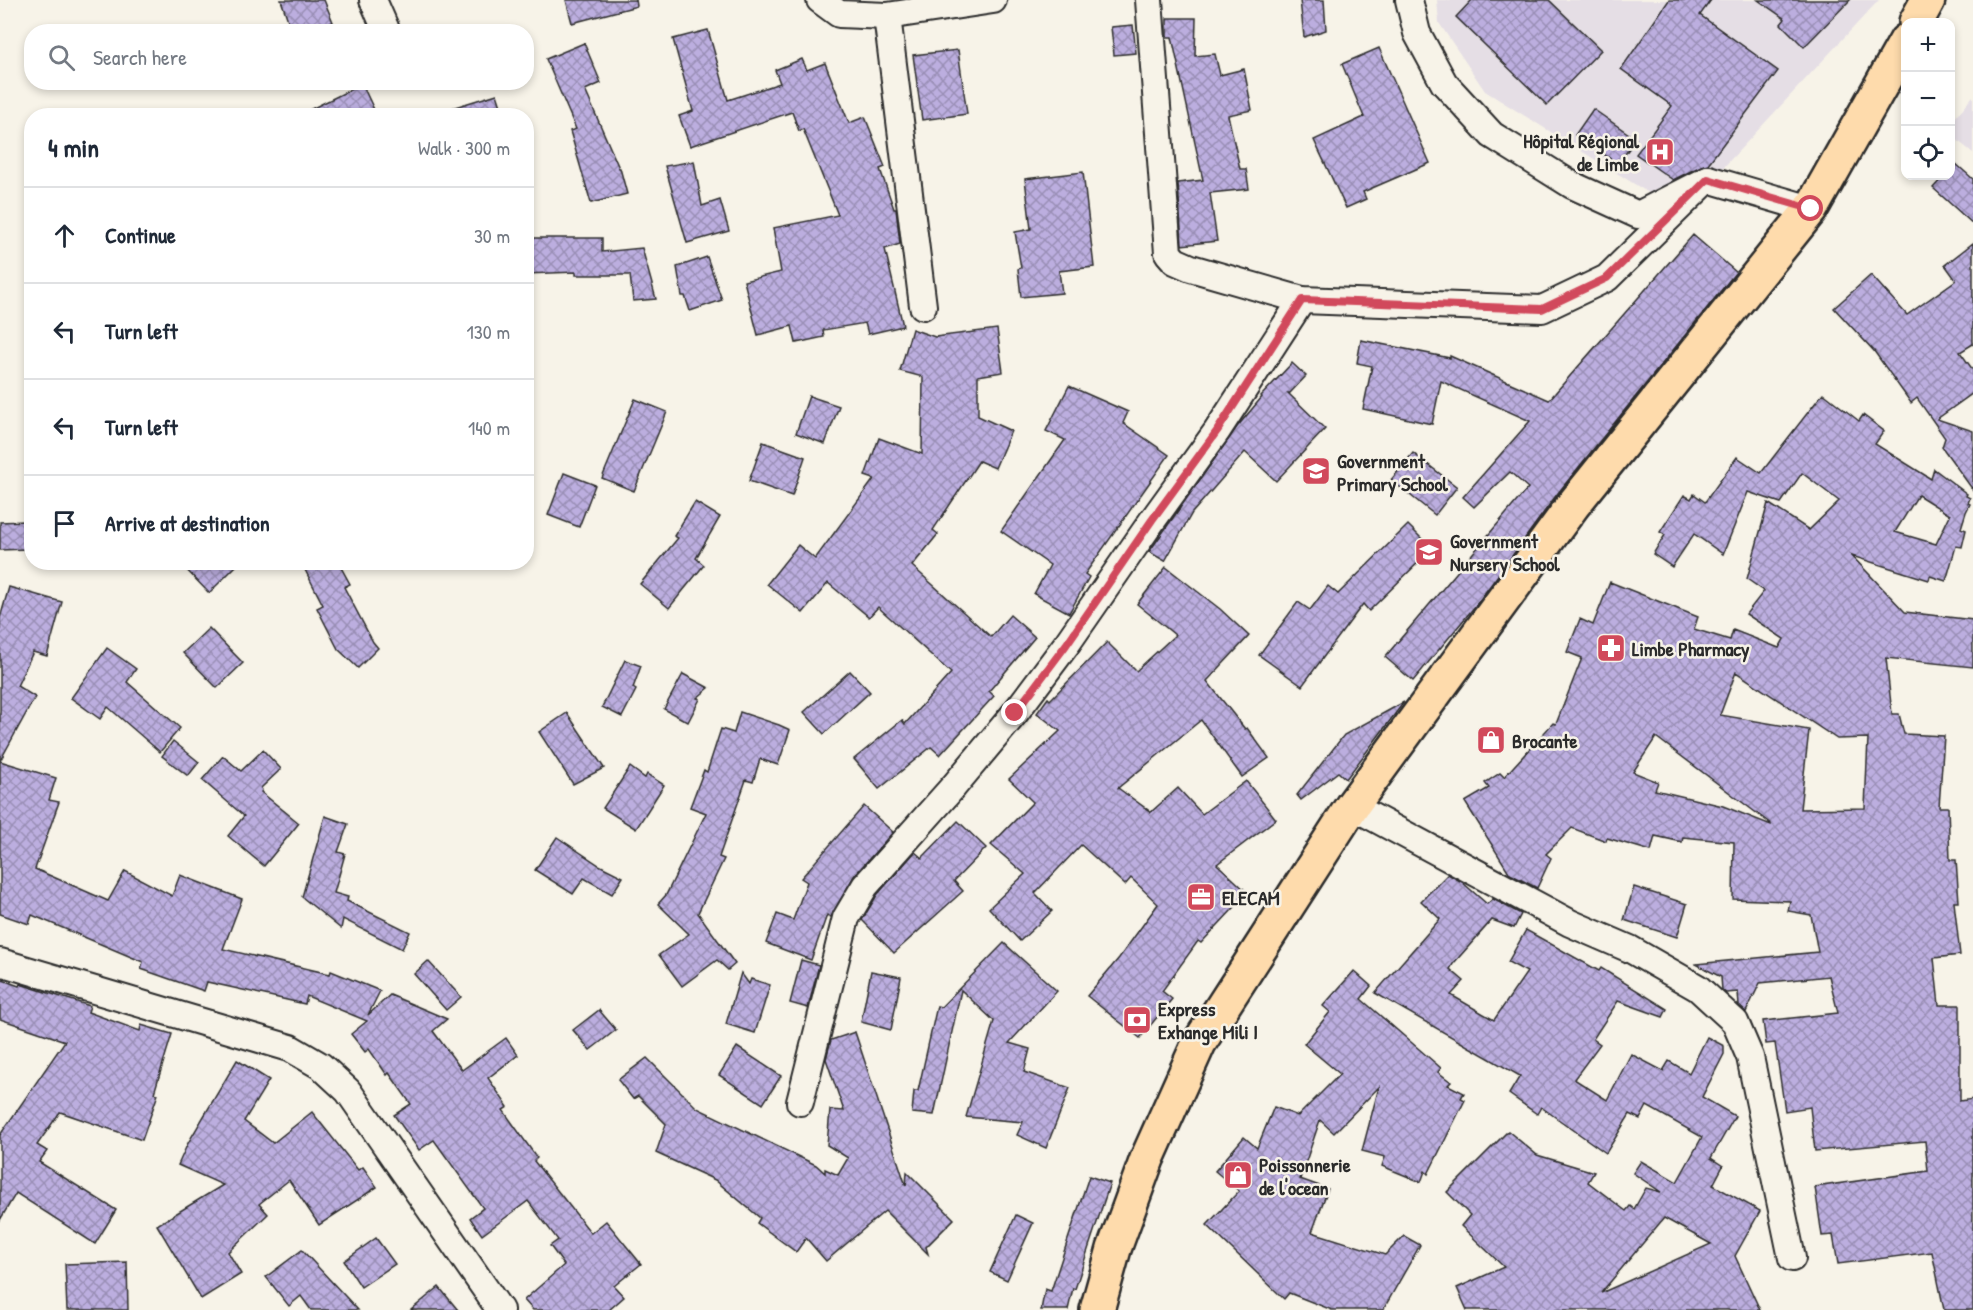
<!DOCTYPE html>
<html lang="en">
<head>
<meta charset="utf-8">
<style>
  :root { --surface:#fff; --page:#f2f2f3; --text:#1f2937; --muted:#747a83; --line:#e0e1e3 }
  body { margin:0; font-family:"Patrick Hand",sans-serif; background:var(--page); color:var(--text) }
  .controls { position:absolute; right:18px; top:18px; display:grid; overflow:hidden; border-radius:12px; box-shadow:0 3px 9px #0003 }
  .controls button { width:54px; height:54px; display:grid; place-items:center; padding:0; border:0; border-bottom:2px solid var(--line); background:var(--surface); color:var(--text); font:30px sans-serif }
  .stop { position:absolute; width:18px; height:18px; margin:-14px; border:4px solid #d1495b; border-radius:50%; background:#fff }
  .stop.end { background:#d1495b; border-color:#fff; box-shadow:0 2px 6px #0008 }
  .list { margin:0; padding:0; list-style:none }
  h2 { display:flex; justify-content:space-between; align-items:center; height:78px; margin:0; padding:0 24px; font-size:26px }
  h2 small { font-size:20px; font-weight:400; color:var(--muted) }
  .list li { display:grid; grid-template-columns:39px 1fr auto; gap:18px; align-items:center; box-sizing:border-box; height:96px; padding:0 24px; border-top:2px solid var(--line) }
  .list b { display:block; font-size:22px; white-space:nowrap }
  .list em { font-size:20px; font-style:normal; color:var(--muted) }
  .icon { flex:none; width:33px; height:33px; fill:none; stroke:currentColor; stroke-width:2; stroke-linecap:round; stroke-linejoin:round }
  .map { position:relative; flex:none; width:1973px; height:1310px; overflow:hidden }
  .search { position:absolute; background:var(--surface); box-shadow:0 3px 9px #0003; left:24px; top:24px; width:510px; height:66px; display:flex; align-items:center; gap:15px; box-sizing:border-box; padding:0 21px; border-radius:24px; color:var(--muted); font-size:22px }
  .panel { position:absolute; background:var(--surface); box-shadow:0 3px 9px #0003; left:24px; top:108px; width:510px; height:462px; border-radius:24px }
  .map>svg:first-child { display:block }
  .built { fill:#e5dee5 }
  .building { fill:url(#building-cross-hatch); stroke:#2b2b2b; stroke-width:1.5; fill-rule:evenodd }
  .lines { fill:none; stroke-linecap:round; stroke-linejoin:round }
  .minor-casing { stroke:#2b2b2b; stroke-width:30 }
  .highway-casing { stroke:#2b2b2b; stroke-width:38 }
  .minor { stroke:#f7f3e8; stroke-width:26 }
  .highway { stroke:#fedbac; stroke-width:33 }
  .route { stroke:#d1495b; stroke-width:8 }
  .labels { text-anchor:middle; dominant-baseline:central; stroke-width:5; stroke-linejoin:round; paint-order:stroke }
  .poi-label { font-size:20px; font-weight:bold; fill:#2b2b2b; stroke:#f7f3e8; text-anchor:start }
</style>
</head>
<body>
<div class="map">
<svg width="1973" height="1310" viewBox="0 0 1973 1310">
  <defs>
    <pattern id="building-cross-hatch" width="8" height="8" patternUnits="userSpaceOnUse" patternTransform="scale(1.5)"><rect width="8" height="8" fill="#bcaedf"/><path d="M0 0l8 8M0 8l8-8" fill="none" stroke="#998eb5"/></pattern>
  </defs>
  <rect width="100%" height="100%" fill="#f7f3e8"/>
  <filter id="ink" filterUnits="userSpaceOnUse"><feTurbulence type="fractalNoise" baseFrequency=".0167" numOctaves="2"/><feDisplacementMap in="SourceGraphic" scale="12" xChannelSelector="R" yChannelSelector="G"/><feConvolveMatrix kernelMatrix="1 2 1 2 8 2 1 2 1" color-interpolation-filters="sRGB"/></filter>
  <g filter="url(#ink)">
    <g class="built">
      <polygon points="1437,0 1879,0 1681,213 1485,91 1439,23"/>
      <polygon points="1973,96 1973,153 1951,135 1950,124"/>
    </g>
    <g class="building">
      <polygon points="281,0 324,0 333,22 306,32 292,32"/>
      <polygon points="566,0 636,0 637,6 572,23"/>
      <polygon points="1300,0 1324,0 1326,30 1304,37"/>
      <polygon points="1472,0 1549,0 1601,50 1547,105 1456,17"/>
      <polygon points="1669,0 1711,0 1700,15 1778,71 1708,164 1701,166 1673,180 1636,154 1672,106 1621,69"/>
      <polygon points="1758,0 1850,0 1804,47 1781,24 1785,19"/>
      <polygon points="1167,18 1196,18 1195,56 1215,54 1220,75 1244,69 1252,110 1228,115 1240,169 1246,169 1249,189 1210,193 1217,241 1182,245 1178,183 1203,180 1172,37 1167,37"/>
      <polygon points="1133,25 1136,53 1114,55 1111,27"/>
      <polygon points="708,30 728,100 780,83 775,70 802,59 807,70 825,63 849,123 865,117 885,167 880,169 894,209 896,209 900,244 885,249 903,326 868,334 865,323 823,330 824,337 796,343 792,326 758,335 744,281 781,272 773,228 838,215 803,129 799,131 792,112 690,146 679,116 693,111 673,39"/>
      <polygon points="584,43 601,83 585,90 619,168 620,168 627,194 591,203 570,131 576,129 546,59"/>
      <polygon points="1379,48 1430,163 1363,192 1366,199 1346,208 1314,140 1364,117 1342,64"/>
      <polygon points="958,50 967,114 922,120 913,55"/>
      <polygon points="362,84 377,116 297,116"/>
      <polygon points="497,94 504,116 443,116 442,111"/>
      <polygon points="1593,109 1636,139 1618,164 1575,135"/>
      <polygon points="694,161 702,206 720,200 729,231 687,243 665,166"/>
      <polygon points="1955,163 1973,179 1973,224 1933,188 1944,176 1950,176 1950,168"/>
      <polygon points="1083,172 1094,267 1059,271 1062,293 1021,297 1018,269 1021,268 1015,232 1031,229 1025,179"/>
      <polygon points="1693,235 1736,272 1558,493 1476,605 1413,681 1385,657 1528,488 1510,472 1474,507 1463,497 1530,421 1441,381 1432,424 1363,409 1372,366 1357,363 1361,340 1450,358 1450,356 1549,400"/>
      <polygon points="526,238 602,238 602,252 642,248 656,299 633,301 630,275 576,275 576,272 526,274"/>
      <polygon points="1973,243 1973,344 1960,352 1973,370 1973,393 1937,419 1973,431 1973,490 1942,447 1945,438 1917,398 1911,403 1874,351 1834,308 1871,275 1907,315 1956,280 1945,265"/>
      <polygon points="707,257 722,300 690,311 685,296 682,296 677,267"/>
      <polygon points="912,329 935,337 997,329 1003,372 978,376 978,416 1011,431 995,468 979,461 933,530 938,534 912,566 991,637 1010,615 1035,637 989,691 994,696 940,755 931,747 879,789 854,759 902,720 905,724 951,673 878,607 869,617 828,583 803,613 767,584 798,545 815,559 874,479 865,476 879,438 922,454 923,377 900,371"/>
      <polygon points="1292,363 1306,376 1290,393 1288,393 1325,429 1276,481 1245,452 1192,513 1165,561 1149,552 1237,427 1262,397 1261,396"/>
      <polygon points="1069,386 1128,412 1123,423 1169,455 1085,574 1089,577 1069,613 1034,594 1050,565 1001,531 1065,440 1046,431"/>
      <path d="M1823,393l36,28 4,-6 21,16 -9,13 56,35 3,-10 33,25 -1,2 4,2 -2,5 2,1 -4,8 -5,16 5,2 -4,17 -6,-1 -10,35 -16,-5 -1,4 -77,-24 53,56 68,8v47l-87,-9 6,56h7l5,20 40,2 -5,71h9l2,53h6l3,42h-5l6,53 -26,3 5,47h21v96l13,-2v211h-29l-12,-58 -94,12 -5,-29 -11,1 -7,-49 113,-16 -3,-30 -110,10 -5,-44 -25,4 -10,-68 -9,1 -3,-23 75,-8 -9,-37 -69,7 -14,29 -7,-6 -1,-14 -12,1 -4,-3 -1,-13 -25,-13 122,-12 -7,-37 -23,-4 2,-10 -57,-2 1,-57 -51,-5 -1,5 -27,-6 -4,15 -44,-13 -1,3 -34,-13 -26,26 5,4 -14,30 -27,-14 -45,-72 24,-14 -4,-5 15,-10 4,4 49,-54 3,1 26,-66 -15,-6 13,-33 13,6 17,-43 88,35 -4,12 36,11 3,-10 46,18 5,-9 -38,-25 18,-23 -17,-12 21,-76 41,27 30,-29 -37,-28 -21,30 -33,-11 -25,62 -29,-20 -22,33 -19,-13 12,-19 -5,-3 24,-37 7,4 3,-5 11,8 32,-45 24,16zM1918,495l32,20 -14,29 -41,-12zM1736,672l101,67 31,-1 -3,70 -65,1 9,-79 -89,-15zM1656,737l115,87v1l-48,-19 -68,-16 3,-8 -25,-10z"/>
      <polygon points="809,396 839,406 825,444 796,433"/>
      <polygon points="635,399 667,412 634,491 602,478"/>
      <polygon points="763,442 805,457 792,496 749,481"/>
      <polygon points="1413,453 1457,487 1435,515 1391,480"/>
      <polygon points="564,473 595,485 579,527 548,515"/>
      <polygon points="695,502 720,517 696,558 704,565 669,608 640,584 678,538 674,536"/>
      <polygon points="26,521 28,549 0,550 0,522"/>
      <polygon points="1408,525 1432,549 1369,611 1363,604 1302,686 1259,655 1298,602 1310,610 1328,586 1338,594"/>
      <polygon points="179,562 240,562 209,593"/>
      <polygon points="301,562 338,562 350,584 344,587 373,642 378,648 358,668 338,649 317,608 323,605"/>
      <polygon points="1166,567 1220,609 1249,636 1207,681 1245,729 1247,728 1269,758 1242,777 1201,720 1118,788 1151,812 1178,788 1202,814 1246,781 1276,819 1217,864 1248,893 1201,943 1198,941 1162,991 1172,999 1140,1038 1087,996 1119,958 1158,904 1131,878 1125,885 1081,845 1035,893 1052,911 1020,941 989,908 1025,874 991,845 1033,802 1009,779 1060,731 1037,713 1048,698 1050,700 1107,642 1136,671 1175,635 1137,604"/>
      <polygon points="9,587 62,602 47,656 33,652 17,686 35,697 0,761 56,778 49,800 59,802 35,869 108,901 125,871 172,896 180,875 242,899 223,949 330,974 331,971 380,991 368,1015 390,995 447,1019 433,1031 462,1070 506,1038 518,1055 488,1078 508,1107 503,1110 537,1158 534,1161 591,1233 606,1221 641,1264 614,1286 624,1297 609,1310 533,1310 524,1300 564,1265 550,1246 558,1240 528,1201 482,1235 470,1218 483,1208 434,1140 419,1150 394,1115 411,1104 389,1073 387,1075 369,1049 365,1052 351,1034 367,1021 307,996 305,1004 207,982 204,991 141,969 143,962 32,915 29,924 0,914 0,618"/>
      <polygon points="209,628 243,663 217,688 183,653"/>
      <polygon points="107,648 136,669 127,682 180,728 160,752 108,707 100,719 71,698"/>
      <polygon points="625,660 641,666 633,688 636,690 622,717 602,707"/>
      <polygon points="850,671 870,692 824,734 804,712"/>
      <polygon points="683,674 709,688 697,698 700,699 688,722 664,709"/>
      <polygon points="1404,702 1346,779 1338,772 1301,800 1297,795 1344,735"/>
      <polygon points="740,712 779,725 790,730 778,765 760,759 753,782 746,780 719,857 724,859 698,913 735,964 728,970 717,960 682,986 659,955 689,934 658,904 666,895 706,813 690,807 704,770 707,772 721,729 734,733"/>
      <polygon points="567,713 604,768 573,784 539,732"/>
      <polygon points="173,741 199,762 188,776 162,756"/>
      <polygon points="263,750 281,769 261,788 262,790 261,792 299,823 264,866 228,836 244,816 202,780 223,756 241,771"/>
      <polygon points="630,767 645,778 647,774 664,785 636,829 603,808"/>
      <polygon points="864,806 893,832 854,876 831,917 827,915 811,960 766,943 777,914 793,920 807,882 801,878"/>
      <polygon points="325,816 348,824 338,852 345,854 334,893 348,897 347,901 410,932 402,949 343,919 341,929 302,897"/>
      <polygon points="958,821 986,848 954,881 963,891 894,953 862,920 877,895 915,852 922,858"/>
      <polygon points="557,837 599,865 623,877 612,894 584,878 573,894 535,870"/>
      <path d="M1448,874l14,8 25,22 6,-5 28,15 -7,14 -22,-8 -39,44 -3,5 14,12 -13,14 43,25 33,-48 -19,-10 18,-32 73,41 2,-3 66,41 -4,8 -45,-16 -25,38 7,5 -26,35 33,21 24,-46 32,17 6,-10 20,12 18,-36 17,9v8l-22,43 33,19 -24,42 12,8 -10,19 47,26 -25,45 25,54h-293l-10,-22 47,-21 -43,-41 9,-11 -23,-23 61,-61 29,24 57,17 -6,10 38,29 4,-5 4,3 12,-21 15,4 -28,-19 8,-12 36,21 25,-45 -55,-31 -7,13 -10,-5 -24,39 -65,-46 -4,7 -28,-20 11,-18 -145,-83 65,-74 -19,-18zM1664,1218l47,26 -110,49z"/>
      <polygon points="1634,887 1687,904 1677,937 1624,920"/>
      <polygon points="1004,943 1057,991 1009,1043 1030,1049 1024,1072 1070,1088 1046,1148 1017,1135 1023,1122 966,1117 994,1021 961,990 934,1115 912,1113 914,1091 918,1091 937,1006 941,1007"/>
      <polygon points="801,960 819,965 808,1008 790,1003"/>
      <polygon points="428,961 461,997 446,1010 414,974"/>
      <polygon points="871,971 901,977 891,1030 861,1022"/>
      <polygon points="1354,971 1371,986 1361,999 1441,1068 1438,1072 1451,1082 1448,1085 1464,1093 1461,1098 1465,1100 1428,1174 1425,1171 1421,1182 1382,1166 1385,1157 1362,1151 1379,1087 1334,1133 1320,1120 1300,1179 1328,1189 1312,1232 1385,1255 1404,1236 1420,1245 1383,1310 1332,1310 1289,1293 1284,1299 1207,1225 1239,1191 1215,1171 1244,1137 1257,1148 1274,1107 1298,1116 1340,1074 1304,1044 1330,1012 1323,1006"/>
      <polygon points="741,973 749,984 751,979 770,985 755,1033 726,1024"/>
      <polygon points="0,979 19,986 20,984 90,1006 88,1012 140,1031 141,1025 172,1034 154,1093 158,1094 142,1140 60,1112 37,1145 47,1151 39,1162 116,1210 95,1244 16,1193 0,1220 0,1135 65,1041 0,1019"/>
      <polygon points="599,1010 616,1030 590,1050 573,1030"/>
      <polygon points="855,1032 906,1186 907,1172 954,1219 926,1247 928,1254 885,1211 826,1261 806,1238 796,1252 757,1223 760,1218 715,1180 656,1153 666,1124 638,1096 633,1099 618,1080 647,1058 697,1108 816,1165 825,1173 825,1169 838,1175 848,1158 827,1145 830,1110 844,1111 826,1059 831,1040"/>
      <polygon points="737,1047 781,1076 763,1104 719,1075"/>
      <polygon points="237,1060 269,1080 244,1121 273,1143 312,1112 358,1170 363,1167 377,1187 319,1225 289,1180 259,1204 268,1214 228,1252 241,1274 201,1299 157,1225 223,1185 178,1165 188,1143"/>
      <polygon points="1089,1176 1110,1183 1075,1289 1073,1288 1068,1310 1041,1310 1045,1289 1051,1291"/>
      <polygon points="1016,1215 1033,1223 1007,1280 990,1272"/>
      <polygon points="376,1238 395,1264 361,1287 344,1261"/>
      <polygon points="302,1250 358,1310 311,1310 301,1296 289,1306 266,1277"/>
      <polygon points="127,1262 128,1310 67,1310 65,1264"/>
      <polygon points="439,1287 458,1310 411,1310"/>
    </g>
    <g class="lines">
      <g class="minor-casing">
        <g id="minor">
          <polyline points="373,0 387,32"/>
          <polyline points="820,0 839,14 887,16 993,0"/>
          <polyline points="1149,0 1168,253 1175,261 1191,268 1302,300 1542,309 1607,278 1708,179"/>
          <polyline points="1409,0 1417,33 1444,83 1492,135 1572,185 1638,215 1708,179 1811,209"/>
          <polyline points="887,16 923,306"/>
          <polyline points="1352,806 1570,923 1630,949 1698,988 1735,1022 1750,1057 1792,1258"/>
          <polyline points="0,962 290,1048 321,1066 348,1091 500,1310"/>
          <polyline points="800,1102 846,918 865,886 954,786 1015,713 1066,645 1152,521 1217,431 1302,300"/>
        </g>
      </g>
      <g class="highway-casing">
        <g id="highway">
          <polyline points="1916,22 1928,0"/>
          <polyline points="1097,1310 1114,1249 1147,1159 1199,1043 1352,806 1573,505 1811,209 1906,41"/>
        </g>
      </g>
      <use href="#minor" class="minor"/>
      <use href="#highway" class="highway"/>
    </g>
  </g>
  <g class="lines" filter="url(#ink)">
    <polyline class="route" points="1015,713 1066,645 1152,520 1217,431 1302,300 1542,309 1607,278 1708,179 1811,209"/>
  </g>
  <defs>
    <g id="hospital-square" transform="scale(1.5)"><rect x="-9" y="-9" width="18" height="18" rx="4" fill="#d1495b" stroke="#f7f3e8"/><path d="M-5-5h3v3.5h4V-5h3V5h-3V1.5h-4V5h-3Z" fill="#fff"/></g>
    <g id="school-square" transform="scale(1.5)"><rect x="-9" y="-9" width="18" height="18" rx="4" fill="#d1495b" stroke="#f7f3e8"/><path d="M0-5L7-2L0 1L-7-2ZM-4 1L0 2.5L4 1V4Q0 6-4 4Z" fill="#fff"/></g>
    <g id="pharmacy-square" transform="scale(1.5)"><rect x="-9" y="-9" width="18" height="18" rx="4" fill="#d1495b" stroke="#f7f3e8"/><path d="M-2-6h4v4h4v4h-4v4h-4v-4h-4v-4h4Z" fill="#fff"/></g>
    <g id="shop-square" transform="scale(1.5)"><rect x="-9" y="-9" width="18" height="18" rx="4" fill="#d1495b" stroke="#f7f3e8"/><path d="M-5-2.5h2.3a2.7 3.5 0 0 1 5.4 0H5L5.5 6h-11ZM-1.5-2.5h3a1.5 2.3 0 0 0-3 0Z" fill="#fff"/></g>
    <g id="office-square" transform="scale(1.5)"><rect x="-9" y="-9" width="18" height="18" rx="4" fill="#d1495b" stroke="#f7f3e8"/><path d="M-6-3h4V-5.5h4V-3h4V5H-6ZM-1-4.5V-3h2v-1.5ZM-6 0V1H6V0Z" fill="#fff"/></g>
    <g id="bank-square" transform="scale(1.5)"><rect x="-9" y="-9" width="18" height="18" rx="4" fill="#d1495b" stroke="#f7f3e8"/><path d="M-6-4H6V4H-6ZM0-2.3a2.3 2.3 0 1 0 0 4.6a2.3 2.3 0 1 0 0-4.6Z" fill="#fff"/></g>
  </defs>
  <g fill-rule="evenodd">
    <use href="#hospital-square" x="1660" y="152"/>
    <use href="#school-square" x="1316" y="471"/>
    <use href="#school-square" x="1429" y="552"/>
    <use href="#pharmacy-square" x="1611" y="648"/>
    <use href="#shop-square" x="1491" y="740"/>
    <use href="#office-square" x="1201" y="897"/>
    <use href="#bank-square" x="1137" y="1020"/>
    <use href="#shop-square" x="1238" y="1175"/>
  </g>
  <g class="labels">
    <g class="poi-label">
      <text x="1639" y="140" text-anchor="end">Hôpital Régional<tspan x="1639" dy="23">de Limbe</tspan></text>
      <text x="1337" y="460">Government<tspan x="1337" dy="23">Primary School</tspan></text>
      <text x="1450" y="540">Government<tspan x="1450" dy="23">Nursery School</tspan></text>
      <text x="1632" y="648">Limbe Pharmacy</text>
      <text x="1512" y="740">Brocante</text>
      <text x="1222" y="897">ELECAM</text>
      <text x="1158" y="1008">Express<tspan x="1158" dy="23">Exhange Mili I</tspan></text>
      <text x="1259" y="1164">Poissonnerie<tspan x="1259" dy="23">de l'ocean</tspan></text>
    </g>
  </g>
</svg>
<div class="controls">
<button>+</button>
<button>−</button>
<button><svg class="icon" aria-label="locate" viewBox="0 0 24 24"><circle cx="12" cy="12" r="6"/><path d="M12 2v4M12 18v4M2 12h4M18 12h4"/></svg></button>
</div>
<div class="stop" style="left:1811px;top:209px"></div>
<div class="stop end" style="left:1015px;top:713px"></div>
<div class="search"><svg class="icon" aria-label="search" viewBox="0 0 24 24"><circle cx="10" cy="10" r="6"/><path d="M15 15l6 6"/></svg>Search here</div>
<section class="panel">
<h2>4 min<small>Walk · 300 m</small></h2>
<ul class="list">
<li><svg class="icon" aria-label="ahead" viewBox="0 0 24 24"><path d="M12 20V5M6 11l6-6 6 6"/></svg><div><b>Continue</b></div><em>30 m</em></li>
<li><svg class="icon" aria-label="left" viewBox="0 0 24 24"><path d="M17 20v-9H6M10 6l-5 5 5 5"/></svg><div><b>Turn left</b></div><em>130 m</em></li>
<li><svg class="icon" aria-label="left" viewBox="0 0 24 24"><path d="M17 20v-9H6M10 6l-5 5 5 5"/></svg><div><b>Turn left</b></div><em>140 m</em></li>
<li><svg class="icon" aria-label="arrive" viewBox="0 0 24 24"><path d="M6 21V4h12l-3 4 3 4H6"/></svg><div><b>Arrive at destination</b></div></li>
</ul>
</section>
</div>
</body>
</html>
